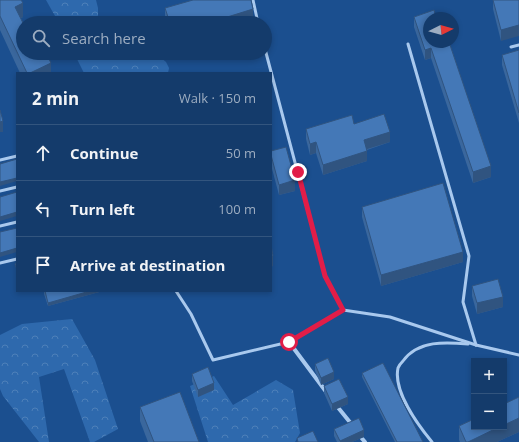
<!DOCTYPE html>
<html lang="en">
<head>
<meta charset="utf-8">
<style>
  :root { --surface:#143b6b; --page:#214673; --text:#f1f3f6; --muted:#9dadc1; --line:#33557e }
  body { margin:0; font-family:"Open Sans",sans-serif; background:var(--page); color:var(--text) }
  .controls { position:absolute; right:12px; bottom:12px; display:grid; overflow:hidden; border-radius:0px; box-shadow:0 2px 6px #0003 }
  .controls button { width:36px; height:36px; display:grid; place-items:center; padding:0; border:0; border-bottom:1px solid var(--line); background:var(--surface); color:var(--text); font:20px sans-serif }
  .compass { position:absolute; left:423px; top:12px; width:36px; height:36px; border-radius:50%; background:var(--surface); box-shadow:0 2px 6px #0003; rotate:84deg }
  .stop { position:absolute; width:12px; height:12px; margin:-9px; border:3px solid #e11d48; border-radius:50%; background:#fff }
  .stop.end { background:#e11d48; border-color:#fff; box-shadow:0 1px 4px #0008 }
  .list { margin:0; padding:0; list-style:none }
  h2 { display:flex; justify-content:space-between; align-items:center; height:52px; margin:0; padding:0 16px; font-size:17px }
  h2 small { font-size:13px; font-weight:400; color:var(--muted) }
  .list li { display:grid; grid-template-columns:26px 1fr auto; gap:12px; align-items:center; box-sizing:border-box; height:56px; padding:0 16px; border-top:1px solid var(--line) }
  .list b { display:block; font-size:15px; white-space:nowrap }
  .list em { font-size:13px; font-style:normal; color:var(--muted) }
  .icon { flex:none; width:22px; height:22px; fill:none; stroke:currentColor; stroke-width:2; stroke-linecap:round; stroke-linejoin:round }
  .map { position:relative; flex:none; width:519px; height:442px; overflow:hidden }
  .search { position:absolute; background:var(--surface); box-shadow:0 2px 6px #0003; left:16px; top:16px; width:256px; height:44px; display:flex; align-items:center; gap:10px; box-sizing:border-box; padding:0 14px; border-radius:22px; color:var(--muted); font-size:15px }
  .panel { position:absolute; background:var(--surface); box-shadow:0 2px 6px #0003; left:16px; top:72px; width:256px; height:220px; border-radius:0px }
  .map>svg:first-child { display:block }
  .forest { fill:url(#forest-crowns) }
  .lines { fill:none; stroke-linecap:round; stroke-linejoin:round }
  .service { stroke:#a9c9ee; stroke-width:3 }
  .minor { stroke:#a9c9ee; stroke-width:4 }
  .wall { fill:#3a679d }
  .shaded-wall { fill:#305480 }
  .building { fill:#4478b7; stroke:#305480 }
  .route { stroke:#e11d48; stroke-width:5 }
</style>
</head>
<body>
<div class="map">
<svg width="519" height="442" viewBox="0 0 519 442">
  <defs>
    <pattern id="forest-crowns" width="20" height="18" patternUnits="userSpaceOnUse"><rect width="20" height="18" fill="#2e69ad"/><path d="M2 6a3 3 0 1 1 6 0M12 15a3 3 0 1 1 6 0" fill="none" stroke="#4d80b9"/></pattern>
  </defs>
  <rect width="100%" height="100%" fill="#1b4f8f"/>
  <g class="forest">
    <polygon points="46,0 96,0 98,8 98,23 59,23"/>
    <polygon points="74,53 155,53 166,62 169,68 168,73 84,73"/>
    <polygon points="72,319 95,360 118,429 94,442 90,442 64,369 39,377 49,442 39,442 3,396 0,389 0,335 22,324"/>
    <polygon points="214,376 233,405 276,380 293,390 300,433 295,442 208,442 190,386"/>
  </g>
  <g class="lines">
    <g class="service">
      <polyline points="253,0 258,23"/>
      <polyline points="408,44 469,256 463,302 476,345"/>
      <polyline points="511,47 519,45"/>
      <polyline points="265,49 325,276 343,310"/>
      <polyline points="0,160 17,156"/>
      <polyline points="0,191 17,187"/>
      <polyline points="0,226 17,222"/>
      <polyline points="0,263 17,259"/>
      <polyline points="176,291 191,314 213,360 289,342 343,310 390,317 476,345"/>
      <polyline points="476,345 519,355"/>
      <path d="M432,442c-14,-17 -39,-51 -34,-74 1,-3 3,-5 5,-7 15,-21 43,-19 65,-17"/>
    </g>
    <g class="minor">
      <polyline points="289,342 327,393"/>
      <polyline points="336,405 353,426"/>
      <polyline points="359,435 365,442"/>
    </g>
  </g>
  <g class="wall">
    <polygon points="0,0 23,17 21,18 23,53 51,73 20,73 0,30"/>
    <polygon points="493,0 519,0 501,41 493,9"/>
    <polygon points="165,8 253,20 243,23 166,23 165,19"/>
    <polygon points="414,17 445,43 491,177 473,183 431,58 425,60 414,27"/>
    <polygon points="519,50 519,123 502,65 502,55"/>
    <polygon points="354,124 390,142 367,150 367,161 323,175 316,153 310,155 306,139 306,129"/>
    <polygon points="271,151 295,191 279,195 271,165"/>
    <polygon points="362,207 463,262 381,286 362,217"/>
    <polygon points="472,286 503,307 477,314 472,296"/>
    <polygon points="44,291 103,291 48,306 44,294"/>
    <polygon points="315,364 334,379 321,385 315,371"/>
    <polygon points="362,373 423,442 395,442 362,377"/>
    <polygon points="192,374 214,390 198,397 192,381"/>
    <polygon points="324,386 348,404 332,411 324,393"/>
    <polygon points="519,397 519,432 497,442 460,442 459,440 459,426"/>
    <polygon points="140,407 199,442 148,442 140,421"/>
    <polygon points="334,429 364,437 352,442 337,442 334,436"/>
  </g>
  <g class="shaded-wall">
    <polygon points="23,3 23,17 15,21 15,7"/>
    <polygon points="253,9 253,20 243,23 208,23"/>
    <polygon points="519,25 519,36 501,41 501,30"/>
    <polygon points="431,48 431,58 425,60 425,50"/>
    <polygon points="51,63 51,73 30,73"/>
    <polygon points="3,121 3,132 0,132 0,122"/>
    <polygon points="390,132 390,142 364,150 364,140"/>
    <polygon points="316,142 316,153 310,155 310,144"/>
    <polygon points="367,151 367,161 323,175 323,165"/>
    <polygon points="491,166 491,177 473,183 473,172"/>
    <polygon points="17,178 17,181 0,186 0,182"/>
    <polygon points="295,180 295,191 279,195 279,185"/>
    <polygon points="17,212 17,216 0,221 0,217"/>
    <polygon points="17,248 17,252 0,257 0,253"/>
    <polygon points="463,252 463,262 381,286 381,275"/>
    <polygon points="271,256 273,256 273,266 271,267"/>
    <polygon points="90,291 103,291 48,306 48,303"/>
    <polygon points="503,297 503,307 477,314 477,303"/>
    <polygon points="334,372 334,379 321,385 321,378"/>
    <polygon points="214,383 214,390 198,397 198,390"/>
    <polygon points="348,397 348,404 332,411 332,404"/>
    <polygon points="519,418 519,432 497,442 468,442 499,427 504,427 504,425"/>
    <polygon points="364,430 364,437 352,442 340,442 340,441"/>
  </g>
  <g class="building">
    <polygon points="0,0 21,0 23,3 15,7 23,23 23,53 46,53 51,63 30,73 27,73 0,16"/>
    <polygon points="193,0 251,0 253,9 208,23 170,23 165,8"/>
    <polygon points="493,0 519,0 519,25 501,30"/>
    <polygon points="434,10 436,18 429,18 429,42 444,42 445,43 449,42 491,166 473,172 431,48 425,50 414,17"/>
    <polygon points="519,50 519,113 502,55"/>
    <polygon points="0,110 3,121 0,122"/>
    <polygon points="384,114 390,132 364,140 367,151 323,165 316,142 310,144 306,129 352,115 354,124"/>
    <polygon points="286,147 295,180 279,185 271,155 271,151"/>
    <polygon points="17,159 17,178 0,182 0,164"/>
    <polygon points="443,183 463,252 381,275 362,207"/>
    <polygon points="17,192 17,212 0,217 0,197"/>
    <polygon points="17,228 17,248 0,253 0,232"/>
    <polygon points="271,245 273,256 271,256"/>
    <polygon points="17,263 17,270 15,264"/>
    <polygon points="498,279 503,297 477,303 472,286"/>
    <polygon points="45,291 90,291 48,303"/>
    <polygon points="328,358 334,372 321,378 315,364"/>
    <polygon points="383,363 423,442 397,442 362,373"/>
    <polygon points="208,367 214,383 198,390 192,374"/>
    <polygon points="339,379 348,397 332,404 324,386"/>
    <polygon points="180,392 199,442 154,442 140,407"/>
    <polygon points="519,397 519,418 504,425 504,404"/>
    <polygon points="359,418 364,430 340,441 334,429"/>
    <polygon points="474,419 474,427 499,427 468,442 466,442 459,426"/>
    <polygon points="313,431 318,442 298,442 297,438"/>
  </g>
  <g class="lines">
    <polyline class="route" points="289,342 343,310 325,276 298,172"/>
  </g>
</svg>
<div class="controls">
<button>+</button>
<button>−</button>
</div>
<svg class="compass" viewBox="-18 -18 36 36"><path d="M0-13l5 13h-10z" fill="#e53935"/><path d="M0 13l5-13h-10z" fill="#9dadc1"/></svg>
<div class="stop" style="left:289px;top:342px"></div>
<div class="stop end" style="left:298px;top:172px"></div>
<div class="search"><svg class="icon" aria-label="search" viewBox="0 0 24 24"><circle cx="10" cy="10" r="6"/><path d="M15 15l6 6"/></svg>Search here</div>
<section class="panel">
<h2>2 min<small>Walk · 150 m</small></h2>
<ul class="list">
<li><svg class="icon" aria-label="ahead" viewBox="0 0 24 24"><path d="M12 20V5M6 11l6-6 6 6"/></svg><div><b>Continue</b></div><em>50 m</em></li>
<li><svg class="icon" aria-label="left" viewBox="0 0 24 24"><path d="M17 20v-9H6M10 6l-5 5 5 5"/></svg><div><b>Turn left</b></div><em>100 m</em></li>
<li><svg class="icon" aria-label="arrive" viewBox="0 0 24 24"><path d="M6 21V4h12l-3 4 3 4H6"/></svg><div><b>Arrive at destination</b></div></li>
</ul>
</section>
</div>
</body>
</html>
